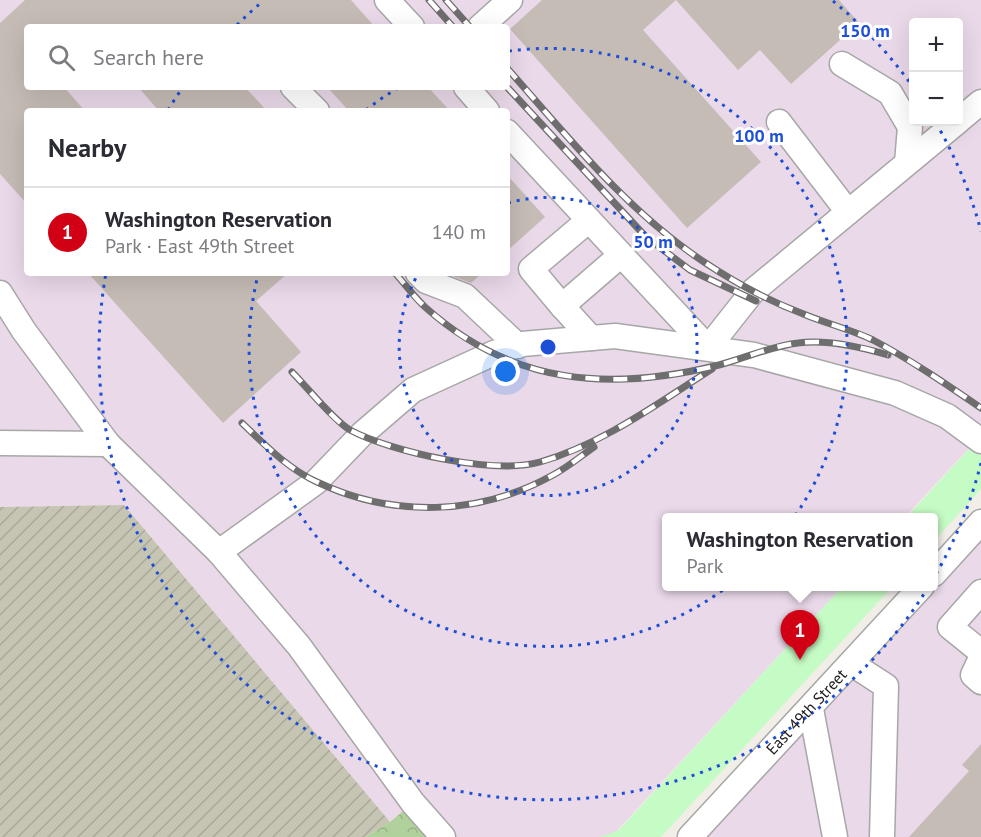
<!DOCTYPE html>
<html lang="en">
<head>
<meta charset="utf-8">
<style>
  :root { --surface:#fff; --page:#f2f2f3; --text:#2b2b33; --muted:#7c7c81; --line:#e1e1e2; --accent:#d10014 }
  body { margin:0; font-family:"PT Sans",sans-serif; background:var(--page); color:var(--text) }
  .controls { position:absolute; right:18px; top:18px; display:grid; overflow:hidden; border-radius:6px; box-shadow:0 6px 24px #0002 }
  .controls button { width:54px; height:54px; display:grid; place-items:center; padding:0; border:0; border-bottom:2px solid var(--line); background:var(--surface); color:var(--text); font:30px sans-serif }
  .you { position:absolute; left:506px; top:372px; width:21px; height:21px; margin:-15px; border:4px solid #fff; border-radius:50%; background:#1a73e8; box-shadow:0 0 0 9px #1a73e833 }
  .badge { display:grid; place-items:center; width:39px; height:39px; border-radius:50%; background:var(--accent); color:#fff; font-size:20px; font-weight:700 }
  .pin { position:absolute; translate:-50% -50px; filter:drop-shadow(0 2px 3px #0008) }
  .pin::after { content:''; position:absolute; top:32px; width:21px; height:18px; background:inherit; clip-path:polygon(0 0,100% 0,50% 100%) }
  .popup { position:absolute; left:662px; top:513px; width:276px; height:78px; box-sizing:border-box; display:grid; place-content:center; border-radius:6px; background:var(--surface); filter:drop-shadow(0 2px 4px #0005); font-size:20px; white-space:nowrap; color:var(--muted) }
  .popup b { font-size:22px; color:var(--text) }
  .popup::after { content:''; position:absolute; left:50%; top:100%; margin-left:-12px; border:12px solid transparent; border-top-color:var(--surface) }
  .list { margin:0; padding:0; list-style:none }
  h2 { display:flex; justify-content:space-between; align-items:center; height:78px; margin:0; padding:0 24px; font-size:26px }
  h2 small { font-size:20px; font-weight:400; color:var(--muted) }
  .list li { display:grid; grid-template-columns:39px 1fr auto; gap:18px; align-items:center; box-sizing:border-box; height:90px; padding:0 24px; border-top:2px solid var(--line) }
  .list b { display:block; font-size:22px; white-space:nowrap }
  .list p { margin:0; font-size:20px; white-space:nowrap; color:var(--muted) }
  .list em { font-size:20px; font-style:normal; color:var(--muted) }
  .icon { flex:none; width:33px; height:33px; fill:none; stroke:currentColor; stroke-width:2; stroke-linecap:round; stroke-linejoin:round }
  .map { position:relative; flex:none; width:981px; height:837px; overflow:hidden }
  .search { position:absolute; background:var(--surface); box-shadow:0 6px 24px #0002; left:24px; top:24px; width:486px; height:66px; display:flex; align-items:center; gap:15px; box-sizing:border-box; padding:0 21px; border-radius:6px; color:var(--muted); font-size:22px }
  .panel { position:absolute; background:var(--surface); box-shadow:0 6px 24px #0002; left:24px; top:108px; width:486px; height:168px; border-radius:6px }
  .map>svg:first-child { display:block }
  .industrial { fill:#ead9e9; fill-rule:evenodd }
  .construction { fill:url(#construction-furrows) }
  .forest { fill:url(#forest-crowns) }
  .park { fill:#c5fbc4 }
  .building { fill:#c6bcb6 }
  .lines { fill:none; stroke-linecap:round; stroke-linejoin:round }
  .minor-casing { stroke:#a7a7a7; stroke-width:27 }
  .minor { stroke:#fff; stroke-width:24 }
  .rail-casing { stroke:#6e6e6e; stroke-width:7 }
  .rail { stroke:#fff; stroke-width:4.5; stroke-dasharray:14; stroke-linecap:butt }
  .ring { fill:none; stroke:#1d4ed8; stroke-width:3; stroke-dasharray:3 6 }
  .labels { text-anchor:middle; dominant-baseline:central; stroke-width:6; stroke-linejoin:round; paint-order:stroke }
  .street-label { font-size:16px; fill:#202020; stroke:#fff }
  .centre { fill:#1d4ed8; stroke:#fff; stroke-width:3 }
  .ring-label { font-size:18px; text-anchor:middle; font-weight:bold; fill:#1d4ed8; stroke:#fff; stroke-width:6; stroke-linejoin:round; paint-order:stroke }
</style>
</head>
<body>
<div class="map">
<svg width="981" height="837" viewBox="0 0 981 837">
  <defs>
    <pattern id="construction-furrows" width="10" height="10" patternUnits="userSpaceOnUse" patternTransform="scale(1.5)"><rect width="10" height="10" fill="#c6c4b2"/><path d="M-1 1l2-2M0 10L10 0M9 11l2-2" fill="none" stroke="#aaa899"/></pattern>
    <pattern id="forest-crowns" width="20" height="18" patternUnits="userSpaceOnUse" patternTransform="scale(1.5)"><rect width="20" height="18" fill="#b0d19b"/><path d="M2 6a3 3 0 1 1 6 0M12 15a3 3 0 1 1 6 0" fill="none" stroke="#97b385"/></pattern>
  </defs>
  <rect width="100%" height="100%" fill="#f1ede7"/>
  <g class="industrial">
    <path d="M0,0h981v435l-76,82 -239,1v68l176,1 -228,247 -9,3h-203l-278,-332 -124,2zM914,22h44v100h-44zM27,27h480v60h-480zM27,111h480v162h-480z"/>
    <polygon points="981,522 981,837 690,837 934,574"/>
  </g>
  <polygon class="construction" points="124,505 390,822 365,837 0,837 0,507"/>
  <polygon class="forest" points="413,803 443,837 365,837 390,822"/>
  <g class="park">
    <polygon points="981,436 981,489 934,541 934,518 906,518"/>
    <polygon points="842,587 892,587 661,837 600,837 619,830"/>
  </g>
  <g class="building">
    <polygon points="25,0 351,0 375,27 27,27 27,87 64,87 85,111 27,111 27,204 0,174 0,23"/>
    <polygon points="542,0 839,0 859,23 791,84 760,50 738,70 676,0 643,30 761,162 687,228 510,29"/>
    <polygon points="138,87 245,87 267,111 159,111"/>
    <polygon points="327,87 428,87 450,111 349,111"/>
    <polygon points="507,175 545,217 507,251"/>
    <polygon points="88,273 288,273 256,301 301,352 223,423"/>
    <polygon points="445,273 482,273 471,283"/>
    <polygon points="981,744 981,837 909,837 969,771 962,765"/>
  </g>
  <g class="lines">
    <g class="minor-casing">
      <g id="minor">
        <polyline points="387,0 412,27"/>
        <polyline points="480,27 510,0"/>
        <polyline points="842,64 890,93 910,127 907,163"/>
        <polyline points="293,87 317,111"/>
        <polyline points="466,87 487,111"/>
        <polyline points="958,121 981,102"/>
        <polyline points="779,122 848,212"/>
        <polyline points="507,132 708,348 753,291 957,122"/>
        <polyline points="418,273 426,281 465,296 518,346"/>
        <polyline points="0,293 24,331 108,444 219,552 299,646 413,803 443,837"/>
        <polyline points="562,306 531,269 589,220"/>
        <polyline points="591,338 562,306 621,255"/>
        <polyline points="0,443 108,444"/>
        <polyline points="219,552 316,482 362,434 413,390 494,353 522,344 615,336 754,355 895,393 947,416 981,441"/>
        <polyline points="934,574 981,522"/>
        <polyline points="981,592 950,627 981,652"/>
        <polyline points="981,658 973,675 981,682"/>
        <polyline points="852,664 886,686 882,837"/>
        <polyline points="811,709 835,837"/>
        <path id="s1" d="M690,837l232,-251"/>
      </g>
    </g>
    <use href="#minor" class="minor"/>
    <g class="rail-casing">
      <g id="rail">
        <polyline points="429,0 453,27"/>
        <polyline points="446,0 470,27"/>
        <path d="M507,68c61,69 120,143 197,194 30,20 63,38 97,51 23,10 49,16 72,27 38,20 73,44 108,68"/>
        <polyline points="507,87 646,237 690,270 756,301"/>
        <path d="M395,273c10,11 19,24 30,34 87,78 185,85 294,58 26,-7 53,-19 79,-22 29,-4 63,4 90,12"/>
        <path d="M292,372c14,14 42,49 58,58 41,22 145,45 190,32 63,-18 118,-59 172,-93"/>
        <path d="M242,423c22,21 46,46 75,59 76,36 162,34 236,-7 15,-8 28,-19 41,-28"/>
      </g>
    </g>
    <use href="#rail" class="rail"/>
  </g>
  <g class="ring">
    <path d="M508 203A149 149 0 1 1 418 274"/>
    <path d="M366 110A299 299 0 0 1 398 88M509 51A299 299 0 1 1 258 275"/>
    <path d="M981 463A448 448 0 0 1 106 273M168 110A448 448 0 0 1 181 90M237 25A448 448 0 0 1 263 1M833 1A448 448 0 0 1 913 87M936 123A448 448 0 0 1 981 231"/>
  </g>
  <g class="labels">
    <g class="street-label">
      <text stroke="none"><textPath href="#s1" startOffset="171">East 49th Street</textPath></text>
    </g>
  </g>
  <circle cx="548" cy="347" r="9" class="centre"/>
  <g class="ring-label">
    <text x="865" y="37">150 m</text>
    <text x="759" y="142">100 m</text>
    <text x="653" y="248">50 m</text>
  </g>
</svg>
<div class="controls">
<button>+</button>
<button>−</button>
</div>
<div class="you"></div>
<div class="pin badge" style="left:800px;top:660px">1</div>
<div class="popup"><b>Washington Reservation</b>Park</div>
<div class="search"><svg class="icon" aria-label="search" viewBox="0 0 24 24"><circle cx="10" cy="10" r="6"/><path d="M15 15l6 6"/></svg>Search here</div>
<section class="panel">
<h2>Nearby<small></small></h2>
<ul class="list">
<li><span class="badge">1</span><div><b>Washington Reservation</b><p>Park · East 49th Street</p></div><em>140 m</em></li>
</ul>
</section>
</div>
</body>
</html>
